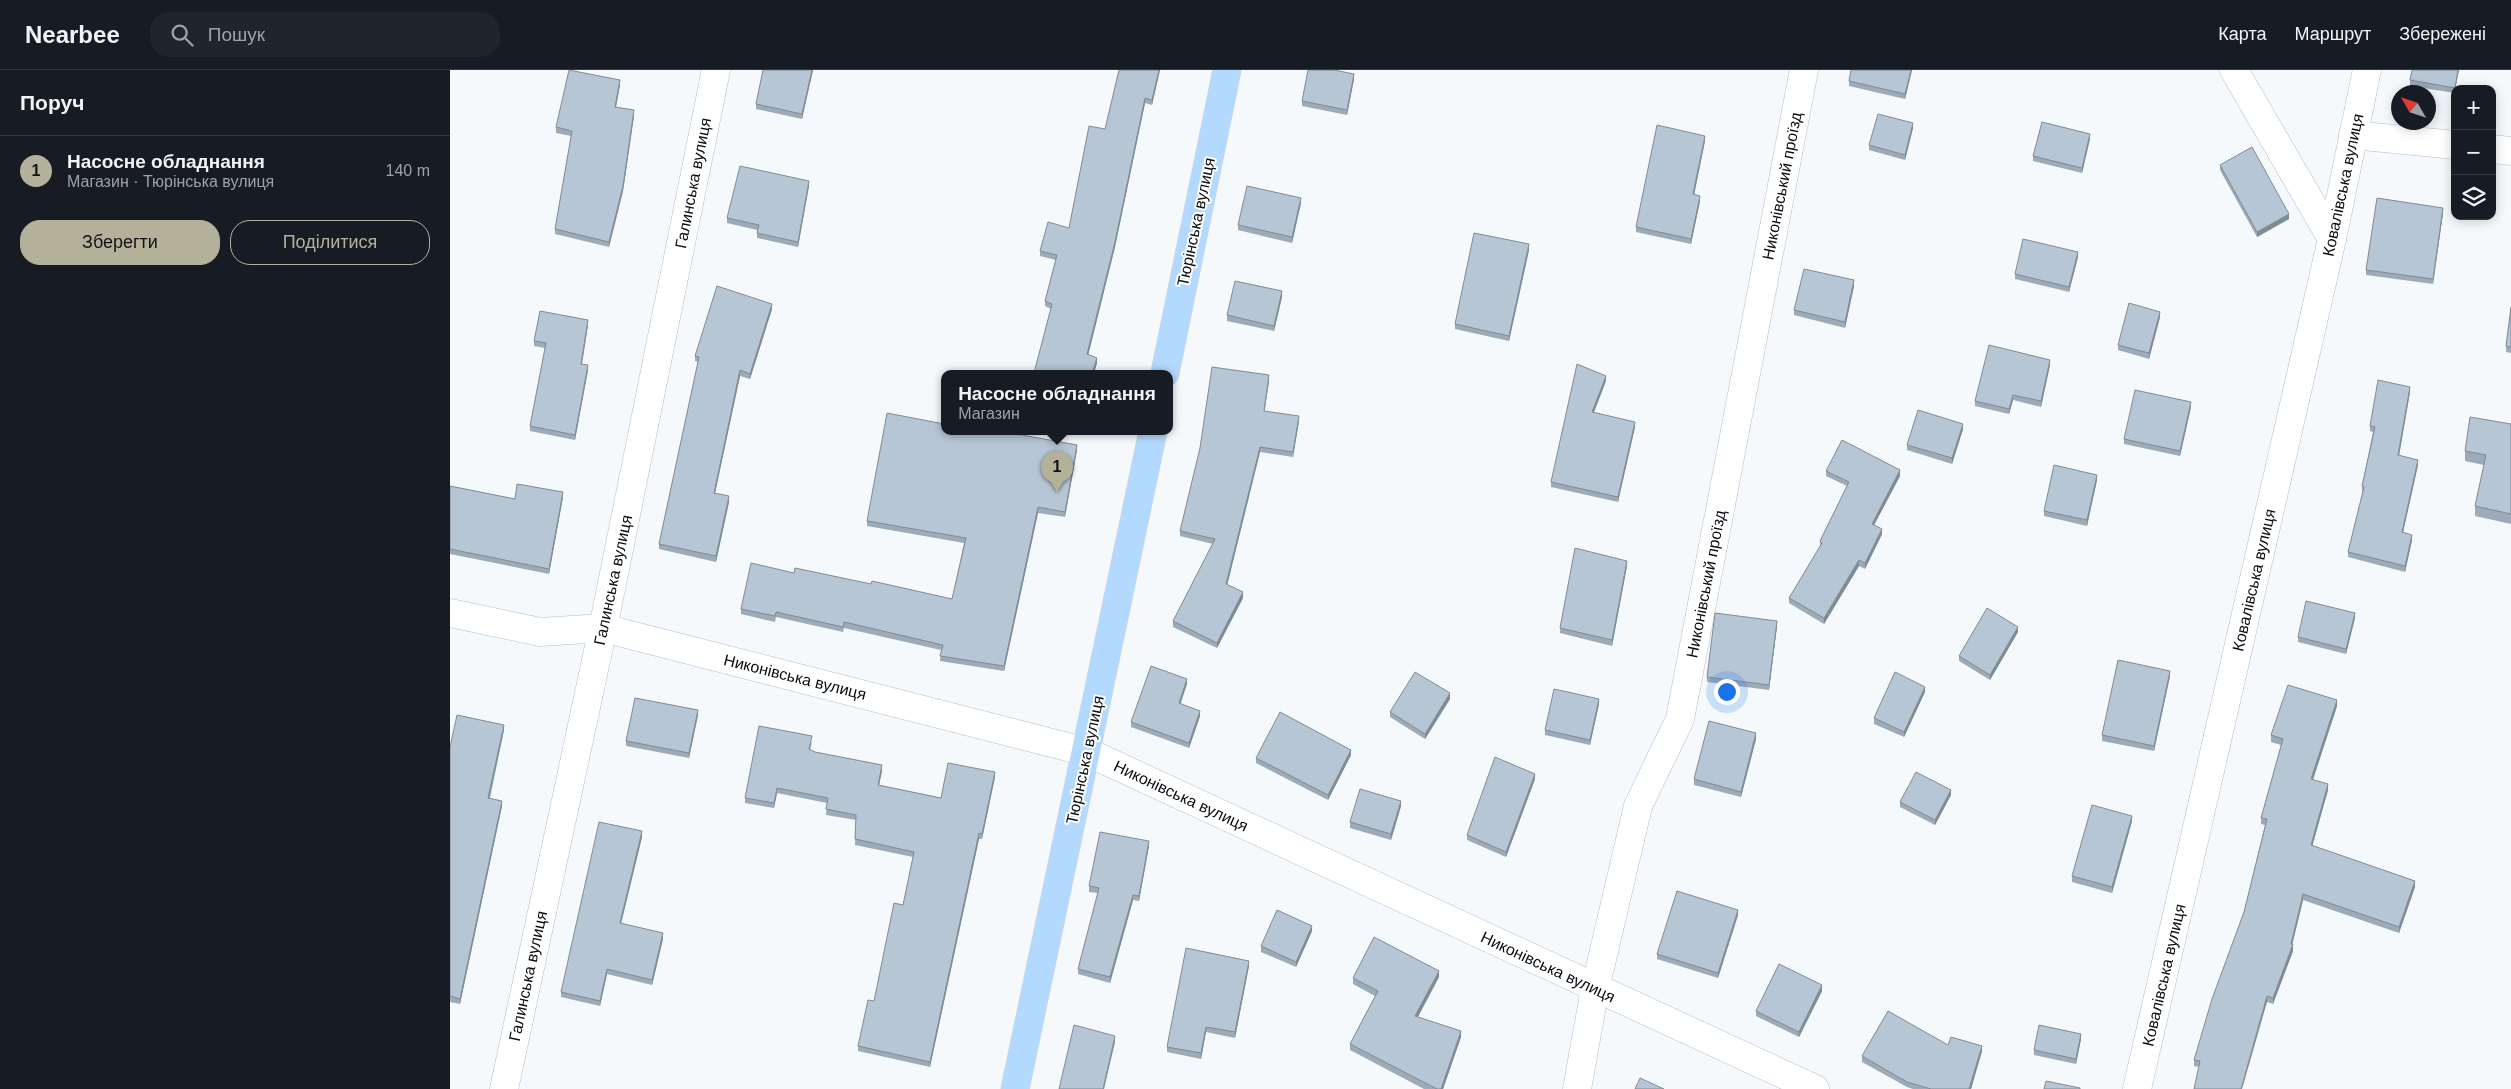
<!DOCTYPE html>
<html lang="uk">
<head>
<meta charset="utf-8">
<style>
  :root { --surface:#171b24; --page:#20242c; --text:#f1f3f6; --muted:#9ea1a6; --line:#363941; --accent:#b4b19b }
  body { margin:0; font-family:Arial,sans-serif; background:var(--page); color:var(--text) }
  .controls { position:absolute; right:15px; top:15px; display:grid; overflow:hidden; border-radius:10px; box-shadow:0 2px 12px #0003 }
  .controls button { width:45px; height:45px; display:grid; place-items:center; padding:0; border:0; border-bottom:1px solid var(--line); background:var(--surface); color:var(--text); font:25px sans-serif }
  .compass { position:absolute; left:1941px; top:15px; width:45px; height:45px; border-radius:50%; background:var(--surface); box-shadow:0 2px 12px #0003; rotate:309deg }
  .you { position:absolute; left:1276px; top:621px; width:18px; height:18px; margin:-12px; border:4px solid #fff; border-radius:50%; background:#1a73e8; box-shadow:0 0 0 8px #1a73e833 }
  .badge { display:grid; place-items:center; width:32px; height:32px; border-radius:50%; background:var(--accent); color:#111; font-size:16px; font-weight:700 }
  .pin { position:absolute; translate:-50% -41px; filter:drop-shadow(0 1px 2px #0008) }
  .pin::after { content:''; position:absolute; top:26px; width:18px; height:15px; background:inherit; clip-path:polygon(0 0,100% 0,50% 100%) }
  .popup { position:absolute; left:491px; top:300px; width:232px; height:65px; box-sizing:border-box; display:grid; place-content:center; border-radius:10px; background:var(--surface); filter:drop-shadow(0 1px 4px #0005); font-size:16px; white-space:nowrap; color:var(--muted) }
  .popup b { font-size:19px; color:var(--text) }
  .popup::after { content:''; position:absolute; left:50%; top:100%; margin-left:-10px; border:10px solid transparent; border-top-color:var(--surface) }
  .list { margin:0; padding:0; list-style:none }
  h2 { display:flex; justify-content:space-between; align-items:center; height:65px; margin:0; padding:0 20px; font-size:21px }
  h2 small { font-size:16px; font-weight:400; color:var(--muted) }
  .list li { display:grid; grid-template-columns:32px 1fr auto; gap:15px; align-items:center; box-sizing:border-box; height:70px; padding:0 20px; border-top:1px solid var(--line) }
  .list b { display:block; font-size:19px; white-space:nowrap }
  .list p { margin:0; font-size:16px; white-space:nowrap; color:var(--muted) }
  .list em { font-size:16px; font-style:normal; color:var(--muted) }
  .actions { display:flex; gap:10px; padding:15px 20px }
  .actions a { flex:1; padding:11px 0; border:1px solid var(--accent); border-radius:20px; text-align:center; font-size:18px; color:var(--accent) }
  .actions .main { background:var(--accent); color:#111 }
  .icon { flex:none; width:28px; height:28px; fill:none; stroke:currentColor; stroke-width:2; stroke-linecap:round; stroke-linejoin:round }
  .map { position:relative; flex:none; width:2061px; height:1019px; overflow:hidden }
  header { display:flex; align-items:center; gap:30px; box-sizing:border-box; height:70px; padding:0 25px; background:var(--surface); border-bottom:1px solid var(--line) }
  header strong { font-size:24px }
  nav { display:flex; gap:28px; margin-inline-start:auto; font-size:18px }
  .search { width:350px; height:45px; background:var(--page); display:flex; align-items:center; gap:12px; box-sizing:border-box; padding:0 18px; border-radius:20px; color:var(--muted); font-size:19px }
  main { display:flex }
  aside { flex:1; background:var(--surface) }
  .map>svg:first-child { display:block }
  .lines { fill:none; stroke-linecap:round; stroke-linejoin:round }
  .minor-casing { stroke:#afbece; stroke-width:29 }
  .major-casing { stroke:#d3d4d5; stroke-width:29 }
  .minor { stroke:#fff; stroke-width:28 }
  .major { stroke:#b3dafe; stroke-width:28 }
  .wall { fill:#9daab7 }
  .shaded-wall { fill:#7f8b95 }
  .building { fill:#b6c6d5; stroke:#7f8b95 }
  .labels { text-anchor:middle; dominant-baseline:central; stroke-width:4; stroke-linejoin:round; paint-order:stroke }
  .street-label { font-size:16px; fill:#090e13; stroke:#fff }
</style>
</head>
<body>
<header>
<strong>Nearbee</strong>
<div class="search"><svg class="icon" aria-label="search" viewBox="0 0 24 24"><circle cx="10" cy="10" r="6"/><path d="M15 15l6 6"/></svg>Пошук</div>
<nav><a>Карта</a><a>Маршрут</a><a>Збережені</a></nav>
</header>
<main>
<aside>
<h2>Поруч<small></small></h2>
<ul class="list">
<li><span class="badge">1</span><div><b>Насосне обладнання</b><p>Магазин · Тюрінська вулиця</p></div><em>140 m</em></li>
</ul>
<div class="actions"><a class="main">Зберегти</a><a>Поділитися</a></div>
</aside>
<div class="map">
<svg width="2061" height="1019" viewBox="0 0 2061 1019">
  <rect width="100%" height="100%" fill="#f6f9fc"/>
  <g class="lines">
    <g class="minor-casing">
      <g id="minor">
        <polyline points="1784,0 1882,169"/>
        <polyline points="1903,65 2005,75"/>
        <polyline points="2042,79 2061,81"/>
        <polyline points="0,543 90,562 153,558 637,682 1365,1019"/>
        <polyline points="54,1019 153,558 266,0"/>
        <polyline points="1127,1019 1145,919 1188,736 1230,649 1354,0"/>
        <polyline points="1687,1019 1882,169 1917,0"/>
      </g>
    </g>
    <g class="major-casing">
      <g id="major">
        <polyline points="715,303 777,0"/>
        <polyline points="565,1019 703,361"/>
      </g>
    </g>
    <use href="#minor" class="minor"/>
    <use href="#major" class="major"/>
  </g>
  <g class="wall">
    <polygon points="313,0 363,0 352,49 306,39 306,34"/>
    <polygon points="669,0 710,0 702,35 695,33 665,177 638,285 647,293 644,303 584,303 601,239 595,236 595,231 606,190 590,186 590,181 619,158 655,59"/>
    <polygon points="1401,0 1462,0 1455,29 1399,16 1399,11"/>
    <polygon points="2009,0 2005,19 2005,23 1960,16 1960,10"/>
    <polygon points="904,9 897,45 852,36 852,31"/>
    <polygon points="170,15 166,37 184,46 173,121 159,177 105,164 105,159 121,66 106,63 106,57"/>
    <polygon points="1463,58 1455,90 1419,80 1419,75"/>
    <polygon points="1640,69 1632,103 1583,91 1583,86"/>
    <polygon points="1255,71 1244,125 1250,131 1241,174 1186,162 1186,157"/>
    <polygon points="1770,95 1839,149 1807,167 1770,100"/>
    <polygon points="359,116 348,177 307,168 307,160 277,153 277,148"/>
    <polygon points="851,133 842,173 788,160 788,155"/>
    <polygon points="1993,143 1983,214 1916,205 1916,200"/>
    <polygon points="1079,180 1059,271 1005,259 1005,254"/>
    <polygon points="1628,187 1619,222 1565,209 1565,204"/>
    <polygon points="1404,216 1395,258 1344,245 1344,240"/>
    <polygon points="832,227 824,261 777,251 777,245"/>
    <polygon points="2061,237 2061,283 2056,282 2056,276"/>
    <polygon points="322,239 300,309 290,306 265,423 279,432 266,492 209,479 209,474 248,292 245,291 245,286"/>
    <polygon points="1710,247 1699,289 1668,280 1668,275"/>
    <polygon points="138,255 132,294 138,300 125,370 80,361 80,356 95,278 84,276 84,271"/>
    <polygon points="1600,295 1591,337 1563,330 1559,344 1525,336 1525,331"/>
    <polygon points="819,311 814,341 849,351 843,387 810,382 777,515 793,528 767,578 723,557 723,551 763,474 730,466 730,461"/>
    <polygon points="1156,311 1144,342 1185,357 1168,432 1101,417 1101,412"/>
    <polygon points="1960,322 1949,386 1968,395 1953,462 1962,470 1955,502 1898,487 1898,482 1913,422 1912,422 1912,416 1923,362 1920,361 1920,356"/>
    <polygon points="1741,337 1730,386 1674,374 1674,369"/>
    <polygon points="2061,354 2061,454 2025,446 2025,436 2034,395 2015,391 2015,381"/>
    <polygon points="1513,359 1502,394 1457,380 1457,375"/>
    <polygon points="627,380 615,447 588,443 554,601 490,591 491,580 394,558 393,562 326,547 325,552 291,544 291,539 344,503 421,514 502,529 514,473 417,456 417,451"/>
    <polygon points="1376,401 1450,406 1424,455 1432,464 1415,499 1409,496 1374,554 1339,533 1339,528 1370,477 1370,471 1397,416 1376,406"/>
    <polygon points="1647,410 1637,456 1594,446 1594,441"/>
    <polygon points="0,416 65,429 113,427 99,504 0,484"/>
    <polygon points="1177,496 1162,576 1110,563 1110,558"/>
    <polygon points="1905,548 1896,584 1848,572 1848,567"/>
    <polygon points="1327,556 1319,620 1257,612 1257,607"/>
    <polygon points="1568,562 1540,610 1509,591 1509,586"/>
    <polygon points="1720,606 1704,681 1652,671 1652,665"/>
    <polygon points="737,614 730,634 750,646 739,678 681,657 681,652"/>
    <polygon points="1475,622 1454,667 1424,654 1424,648"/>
    <polygon points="1000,629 975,669 940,647 940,642"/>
    <polygon points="1149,634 1140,675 1095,665 1095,660"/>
    <polygon points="1887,636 1863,710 1878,720 1862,775 1965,817 1949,863 1853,830 1842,874 1843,881 1823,934 1817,932 1749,997 1744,996 1744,990 1794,842 1815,755 1811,754 1811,748 1831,675 1821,672 1821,665"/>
    <polygon points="248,645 239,688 176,676 176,671"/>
    <polygon points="54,660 40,728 52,736 10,934 0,932 0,677"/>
    <polygon points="1306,669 1291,727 1244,715 1244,709"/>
    <polygon points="362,672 360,680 365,682 432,701 429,715 491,728 545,707 532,769 529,769 480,997 408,981 408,976 424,931 453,835 463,787 405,775 406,750 376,745 377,733 327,723 324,738 295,733 295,728"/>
    <polygon points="901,685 878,730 806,693 806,688"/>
    <polygon points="1085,709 1056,787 1017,770 1017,765"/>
    <polygon points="1501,725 1485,755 1450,737 1450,732"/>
    <polygon points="951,736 941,770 900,758 900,752"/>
    <polygon points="1682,751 1662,823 1622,812 1622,806"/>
    <polygon points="192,767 171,853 213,869 202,915 157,904 150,936 111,927 111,922"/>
    <polygon points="699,776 689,831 683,830 660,913 628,904 628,899 648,823 639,822 639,816"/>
    <polygon points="1288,845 1268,908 1207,889 1207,884"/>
    <polygon points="862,861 846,897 811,882 811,876"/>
    <polygon points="799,896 785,968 756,962 751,989 717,982 717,977"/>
    <polygon points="989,907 968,947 1011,967 993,1019 974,1019 900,980 900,974 925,926 903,914 903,908"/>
    <polygon points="1372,921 1349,967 1306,946 1306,941"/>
    <polygon points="1631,969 1626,994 1584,985 1584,980"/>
    <polygon points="1498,975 1532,981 1521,1019 1463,1019 1457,1017 1412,992 1412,986"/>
  </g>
  <g class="shaded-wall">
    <polygon points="362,0 363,0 352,49 352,44"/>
    <polygon points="709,0 710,0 702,35 702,30"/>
    <polygon points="1461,0 1462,0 1455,29 1455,24"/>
    <polygon points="2008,0 2009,0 2005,19 2005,23 2005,18"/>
    <polygon points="904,4 904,9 897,45 897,40"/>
    <polygon points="170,10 170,15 165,42 165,37"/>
    <polygon points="695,28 695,33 665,177 637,290 637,284"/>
    <polygon points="184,40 184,46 173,121 159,177 159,172"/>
    <polygon points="1463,53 1463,58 1455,90 1455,85"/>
    <polygon points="1640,64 1640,69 1632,103 1632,98"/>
    <polygon points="1255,66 1255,71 1243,130 1243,124"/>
    <polygon points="359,111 359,116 348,177 348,172"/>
    <polygon points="1250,126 1250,131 1241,174 1241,169"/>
    <polygon points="851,128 851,133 842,173 842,167"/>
    <polygon points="1993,138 1993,143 1983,214 1983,209"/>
    <polygon points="1839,144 1839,149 1807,167 1807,162"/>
    <polygon points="1079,174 1079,180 1059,271 1059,266"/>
    <polygon points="1628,182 1628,187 1619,222 1619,217"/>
    <polygon points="1404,210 1404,216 1395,258 1395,252"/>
    <polygon points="832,221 832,227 824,261 824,256"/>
    <polygon points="322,234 322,239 300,309 300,304"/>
    <polygon points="1710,242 1710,247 1699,289 1699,283"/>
    <polygon points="138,250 138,255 131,299 131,294"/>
    <polygon points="647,288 647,293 644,303 642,303"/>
    <polygon points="1600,290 1600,295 1591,337 1591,331"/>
    <polygon points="138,295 138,300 125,370 125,365"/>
    <polygon points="290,300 290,306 264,428 264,423"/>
    <polygon points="819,305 819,311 814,346 814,341"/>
    <polygon points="1156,306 1156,311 1142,347 1142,342"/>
    <polygon points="1960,317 1960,322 1948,391 1948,385"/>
    <polygon points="1563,325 1563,330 1559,344 1559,339"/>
    <polygon points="1741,332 1741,337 1730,386 1730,381"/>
    <polygon points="849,346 849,351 843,387 843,382"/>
    <polygon points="1185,352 1185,357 1168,432 1168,427"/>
    <polygon points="1513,354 1513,359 1502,394 1502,388"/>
    <polygon points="627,375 627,380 615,447 615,442"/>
    <polygon points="810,377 810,382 776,520 776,514"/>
    <polygon points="1968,390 1968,395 1952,467 1952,462"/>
    <polygon points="1450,400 1450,406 1422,459 1422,454"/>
    <polygon points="1647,405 1647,410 1637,456 1637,450"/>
    <polygon points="113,422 113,427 99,504 99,499"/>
    <polygon points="279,426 279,432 266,492 266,486"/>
    <polygon points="588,437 588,443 554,601 554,596"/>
    <polygon points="1432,459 1432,464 1415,499 1415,493"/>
    <polygon points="1962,465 1962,470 1955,502 1955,496"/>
    <polygon points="1409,490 1409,496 1374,554 1374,548"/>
    <polygon points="1177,491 1177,496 1162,576 1162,570"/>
    <polygon points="793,522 793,528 767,578 767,573"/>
    <polygon points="1905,543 1905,548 1896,584 1896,579"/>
    <polygon points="1327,551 1327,556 1319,620 1319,615"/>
    <polygon points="1568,557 1568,562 1540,610 1540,605"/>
    <polygon points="1720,601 1720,606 1704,681 1704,676"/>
    <polygon points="737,609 737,614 729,638 729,633"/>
    <polygon points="1475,617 1475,622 1454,667 1454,662"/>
    <polygon points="1000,623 1000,629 975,669 975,664"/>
    <polygon points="1149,629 1149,634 1140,675 1140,670"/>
    <polygon points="1887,630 1887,636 1861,715 1861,709"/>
    <polygon points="248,640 248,645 239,688 239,683"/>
    <polygon points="750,641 750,646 739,678 739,673"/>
    <polygon points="54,655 54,660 38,733 38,728"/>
    <polygon points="1306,663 1306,669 1291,727 1291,722"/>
    <polygon points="901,680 901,685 878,730 878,725"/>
    <polygon points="432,695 432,701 428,720 428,715"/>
    <polygon points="545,702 545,707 532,769 532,764"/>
    <polygon points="1085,704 1085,709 1056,787 1056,782"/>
    <polygon points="1878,714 1878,720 1861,781 1861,775"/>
    <polygon points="327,718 327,723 324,738 324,733"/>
    <polygon points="1501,720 1501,725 1485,755 1485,750"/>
    <polygon points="52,731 52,736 10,934 10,929"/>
    <polygon points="951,731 951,736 941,770 941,764"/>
    <polygon points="1682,746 1682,751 1662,823 1662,817"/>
    <polygon points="192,761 192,767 170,858 170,853"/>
    <polygon points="529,763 529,769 480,997 480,992"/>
    <polygon points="699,771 699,776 689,831 689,826"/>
    <polygon points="1965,811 1965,817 1949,863 1949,857"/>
    <polygon points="1853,824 1853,830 1841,880 1841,874"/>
    <polygon points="683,825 683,830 660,913 660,907"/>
    <polygon points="1288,840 1288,845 1268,908 1268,903"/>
    <polygon points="862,856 862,861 846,897 846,892"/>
    <polygon points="213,863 213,869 202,915 202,910"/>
    <polygon points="1843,874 1843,881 1823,934 1823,928"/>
    <polygon points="799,891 799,896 785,968 785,962"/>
    <polygon points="157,899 157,904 150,936 150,931"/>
    <polygon points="989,901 989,907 965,952 965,946"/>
    <polygon points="1372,915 1372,921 1349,967 1349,962"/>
    <polygon points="1817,926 1817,932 1792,1019 1791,1019"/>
    <polygon points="756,957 756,962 751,989 751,983"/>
    <polygon points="1011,961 1011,967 993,1019 991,1019"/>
    <polygon points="1631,964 1631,969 1626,994 1626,989"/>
    <polygon points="665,966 665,972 654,1019 653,1019"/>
    <polygon points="1532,976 1532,981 1521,1019 1519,1019"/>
  </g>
  <g class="building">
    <polygon points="119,0 170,10 165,37 184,40 173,116 159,172 105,159 122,61 106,57"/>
    <polygon points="313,0 362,0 352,44 306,34"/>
    <polygon points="669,0 709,0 702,30 695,28 665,172 637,284 647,288 642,303 584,303 602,234 595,231 607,185 590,181 598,152 619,158 639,56 655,59"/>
    <polygon points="858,0 884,0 904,4 897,40 852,31"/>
    <polygon points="1401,0 1461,0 1455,24 1399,11"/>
    <polygon points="1962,0 2008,0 2005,18 1960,10"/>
    <polygon points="1428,44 1463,53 1455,85 1419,75"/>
    <polygon points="1592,52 1640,64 1632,98 1583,86"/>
    <polygon points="1207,55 1255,66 1243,124 1250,126 1241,169 1186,157"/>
    <polygon points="1802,77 1839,144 1807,162 1770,95"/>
    <polygon points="290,96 359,111 348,172 307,163 309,155 277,148"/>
    <polygon points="797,116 851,128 842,167 788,155"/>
    <polygon points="1927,128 1993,138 1983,209 1916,200"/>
    <polygon points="1024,163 1079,174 1059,266 1005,254"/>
    <polygon points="1573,169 1628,182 1619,217 1565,204"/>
    <polygon points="1354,199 1404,210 1395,252 1344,240"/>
    <polygon points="785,211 832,221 824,256 777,245"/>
    <polygon points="267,216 322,234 300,304 290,300 264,423 279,426 266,486 209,474 249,287 245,286"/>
    <polygon points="1679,233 1710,242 1699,283 1668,275"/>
    <polygon points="2061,237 2061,277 2056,276"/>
    <polygon points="90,241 138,250 131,294 138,295 125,365 80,356 96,273 84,271"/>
    <polygon points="1539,275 1600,290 1591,331 1563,325 1559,339 1525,331"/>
    <polygon points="1127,294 1156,306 1142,342 1185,352 1168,427 1101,412"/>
    <polygon points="762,297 819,305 814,341 849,346 843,382 810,377 776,514 793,522 767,573 723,551 765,469 730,461 750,378"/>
    <polygon points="1928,310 1960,317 1948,385 1968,390 1952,462 1962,465 1955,496 1898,482 1914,417 1912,416 1925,357 1920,356"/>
    <polygon points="1685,320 1741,332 1730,381 1674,369"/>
    <polygon points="1468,340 1513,354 1502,388 1457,375"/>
    <polygon points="437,343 494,354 494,361 550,361 627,375 615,442 588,437 554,596 490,586 493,575 394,552 393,557 326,542 325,546 291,539 301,493 344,503 345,498 421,514 422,511 502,529 516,468 417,451"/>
    <polygon points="2020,347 2061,354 2061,444 2025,436 2036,385 2015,381"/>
    <polygon points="1392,370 1450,400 1422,454 1432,459 1415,493 1409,490 1374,548 1339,528 1372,473 1370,471 1399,412 1376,401"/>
    <polygon points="1604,395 1647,405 1637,450 1594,441"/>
    <polygon points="67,414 113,422 99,499 0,479 0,416 65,429"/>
    <polygon points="1125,478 1177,491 1162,570 1110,558"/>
    <polygon points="1856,531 1905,543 1896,579 1848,567"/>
    <polygon points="1537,538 1568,557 1540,605 1509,586"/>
    <polygon points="1265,543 1327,551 1319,615 1257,607"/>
    <polygon points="1668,590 1720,601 1704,676 1652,665"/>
    <polygon points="701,596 737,609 729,633 750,641 739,673 681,652"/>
    <polygon points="965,602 1000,623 975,664 940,642"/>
    <polygon points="1445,602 1475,617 1454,662 1424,648"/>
    <polygon points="1838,615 1887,630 1861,709 1878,714 1861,775 1965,811 1949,857 1853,824 1841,874 1843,874 1823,928 1817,926 1791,1019 1744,1019 1750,991 1744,990 1762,929 1794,842 1817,749 1811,748 1833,669 1821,665"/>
    <polygon points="1104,619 1149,629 1140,670 1095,660"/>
    <polygon points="185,628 248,640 239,683 176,671"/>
    <polygon points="830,642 901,680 878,725 806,688"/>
    <polygon points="7,645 54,655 38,728 52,731 10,929 0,926 0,677"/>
    <polygon points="1259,651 1306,663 1291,722 1244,709"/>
    <polygon points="309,656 362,666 359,679 365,682 432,695 428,715 491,728 498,693 545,702 532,764 529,763 480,992 408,976 418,930 424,931 444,833 453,835 464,782 405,769 406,745 376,739 378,728 327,718 324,733 295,728"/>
    <polygon points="1045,687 1085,704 1056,782 1017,765"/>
    <polygon points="1466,702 1501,720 1485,750 1450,732"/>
    <polygon points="910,719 951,731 941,764 900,752"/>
    <polygon points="1642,735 1682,746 1662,817 1622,806"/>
    <polygon points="149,752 192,761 170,853 213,863 202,910 157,899 150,931 111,922"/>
    <polygon points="650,762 699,771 689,826 683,825 660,907 628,899 649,818 639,816"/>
    <polygon points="1227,821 1288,840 1268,903 1207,884"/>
    <polygon points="827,840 862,856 846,892 811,876"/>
    <polygon points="924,867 989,901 965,946 1011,961 991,1019 987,1019 900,974 928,921 903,908"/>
    <polygon points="736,878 799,891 785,962 756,957 751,983 717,977"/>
    <polygon points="1329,894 1372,915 1349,962 1306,941"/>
    <polygon points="1438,941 1498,975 1501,967 1532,976 1519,1019 1481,1019 1457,1012 1412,986"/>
    <polygon points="624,955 665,966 653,1019 609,1019"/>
    <polygon points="1589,955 1631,964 1626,989 1584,980"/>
    <polygon points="1190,1008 1214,1019 1185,1019"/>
    <polygon points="1596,1011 1630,1018 1630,1019 1594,1019"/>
  </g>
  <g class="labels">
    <g class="street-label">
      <text transform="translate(243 113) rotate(-79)">Галинська вулиця</text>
      <text transform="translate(1893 115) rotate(-78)">Ковалівська вулиця</text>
      <text transform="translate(1332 116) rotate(-79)">Никонівський проїзд</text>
      <text transform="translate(746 152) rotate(-78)">Тюрінська вулиця</text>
      <text transform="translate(163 510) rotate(-78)">Галинська вулиця</text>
      <text transform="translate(1804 510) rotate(-77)">Ковалівська вулиця</text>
      <text transform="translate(1256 514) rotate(-79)">Никонівський проїзд</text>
      <text transform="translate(345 607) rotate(14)">Никонівська вулиця</text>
      <text transform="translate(635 690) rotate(-78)">Тюрінська вулиця</text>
      <text transform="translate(731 726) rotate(25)">Никонівська вулиця</text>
      <text transform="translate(1098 897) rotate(25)">Никонівська вулиця</text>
      <text transform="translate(1714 905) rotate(-77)">Ковалівська вулиця</text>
      <text transform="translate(78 906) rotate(-78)">Галинська вулиця</text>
    </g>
  </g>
</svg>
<div class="controls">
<button>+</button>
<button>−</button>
<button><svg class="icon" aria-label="layers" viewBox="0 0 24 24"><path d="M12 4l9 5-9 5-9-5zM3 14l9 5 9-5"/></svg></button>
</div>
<svg class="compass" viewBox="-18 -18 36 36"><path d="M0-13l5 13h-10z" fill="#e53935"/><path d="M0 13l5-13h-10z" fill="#9ea1a6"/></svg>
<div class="you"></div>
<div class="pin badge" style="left:607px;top:422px">1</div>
<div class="popup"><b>Насосне обладнання</b>Магазин</div>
</div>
</main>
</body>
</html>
